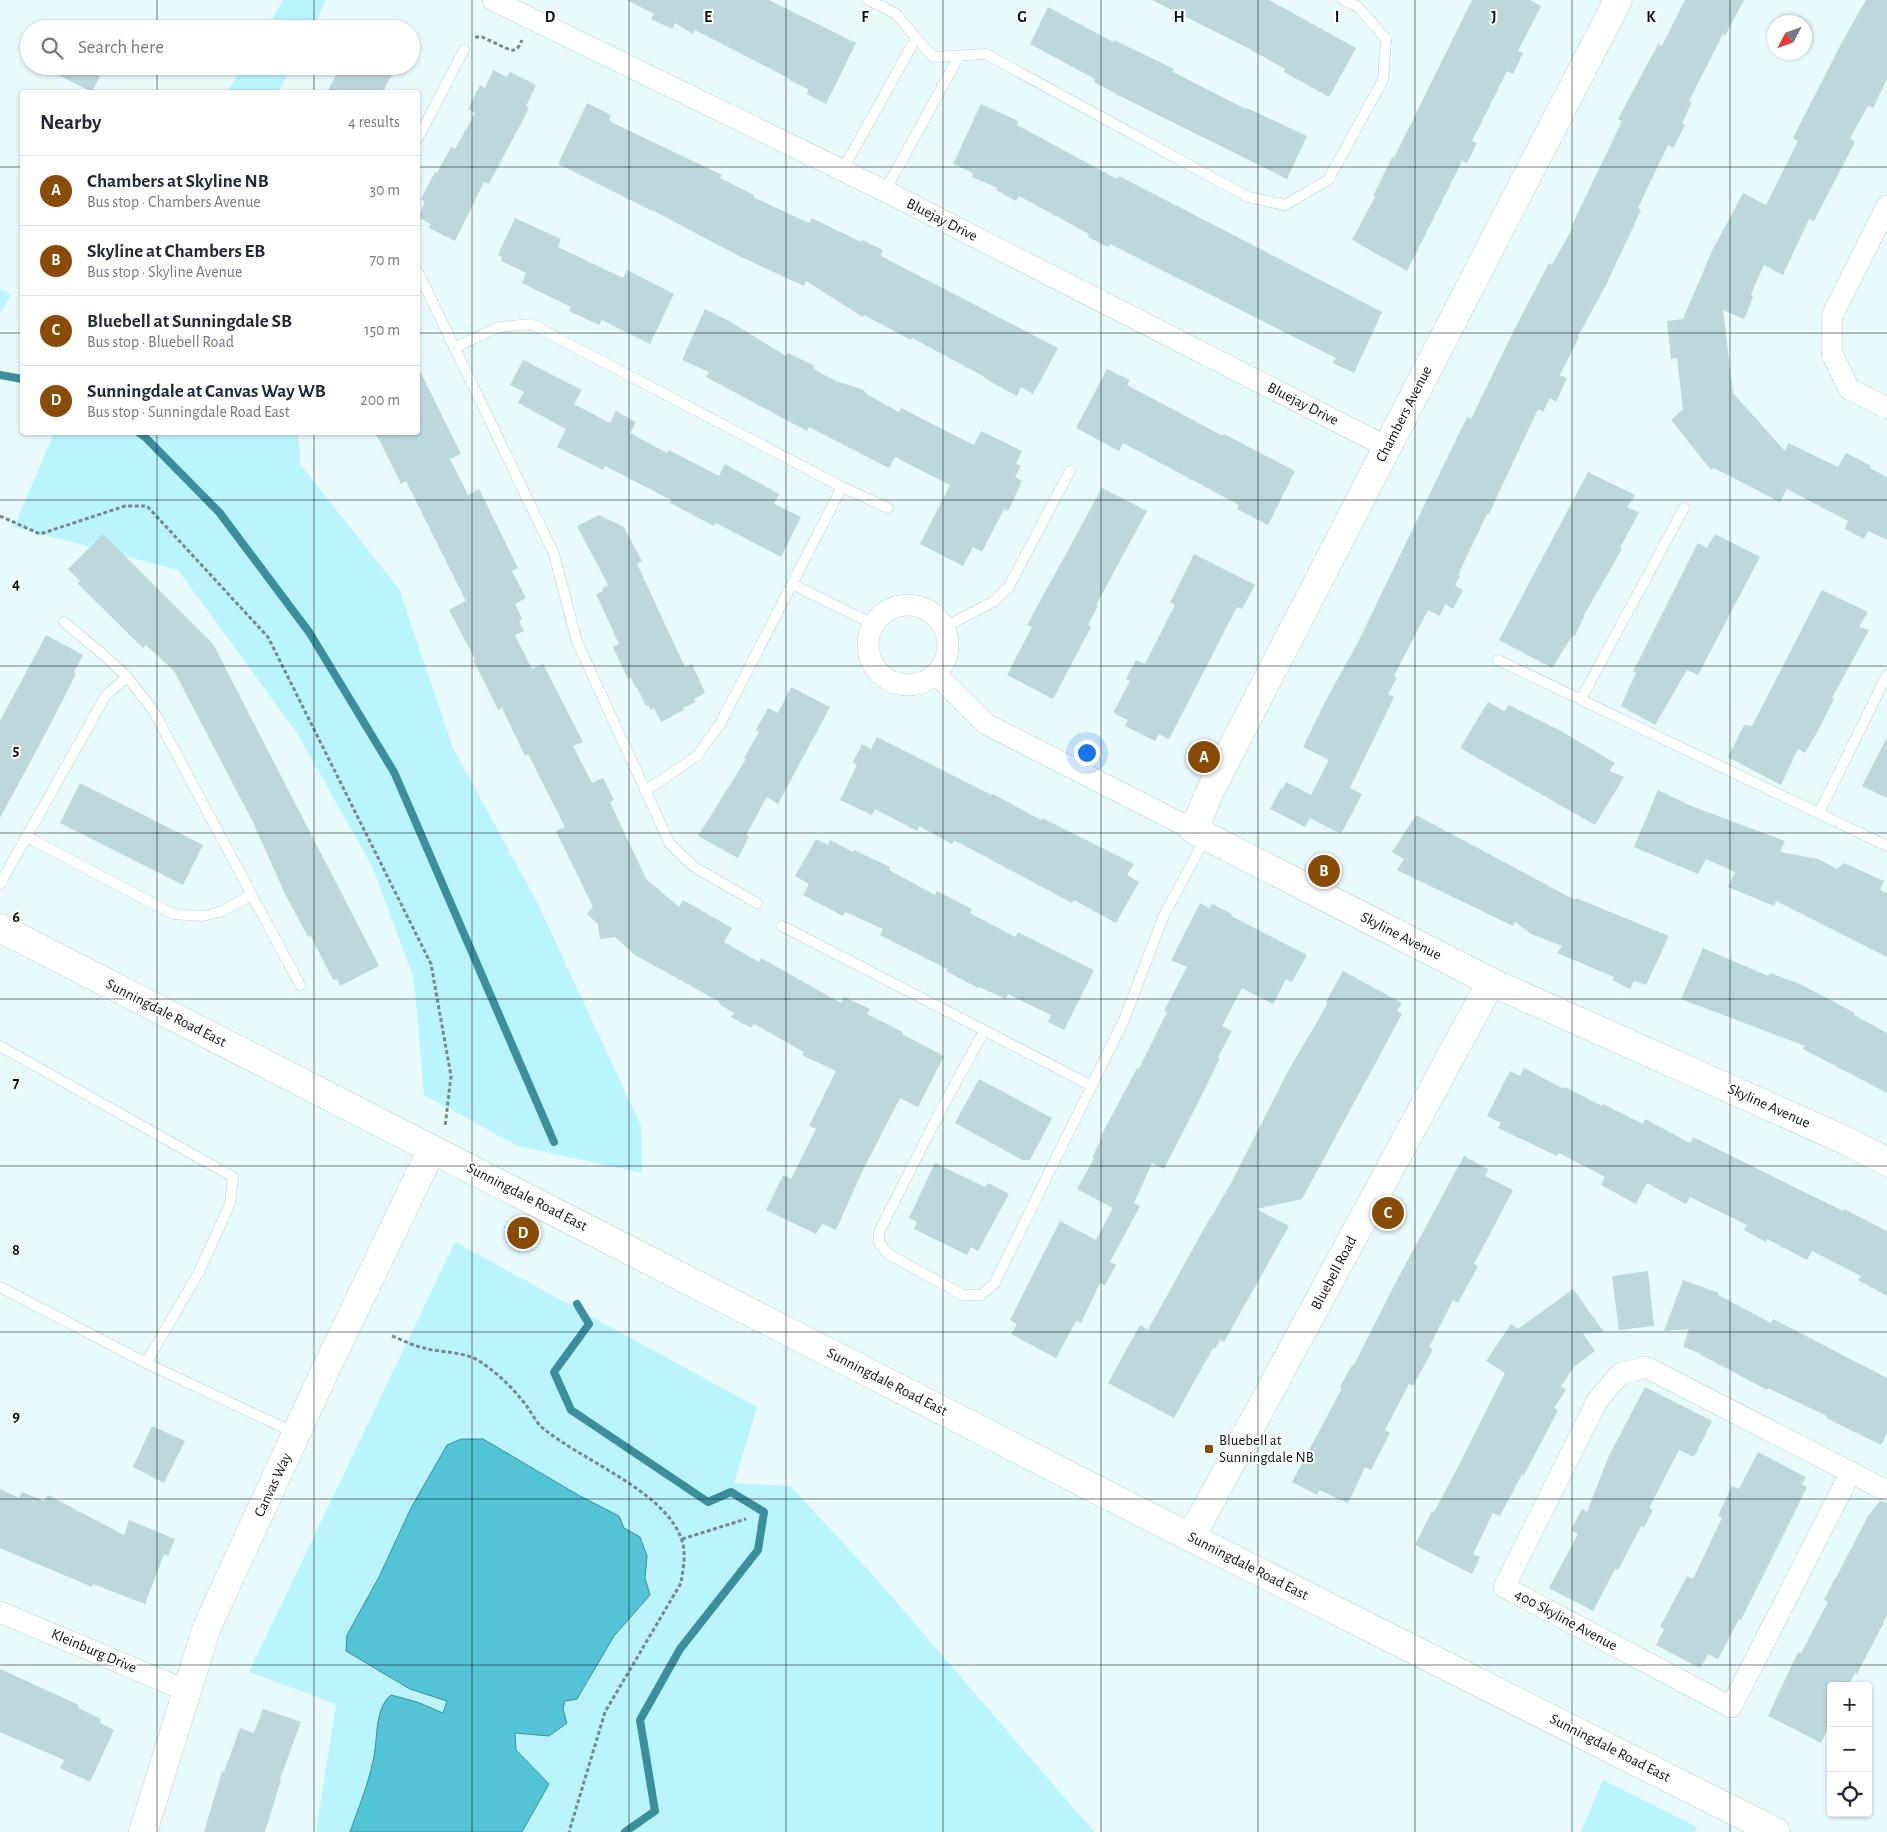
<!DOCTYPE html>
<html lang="en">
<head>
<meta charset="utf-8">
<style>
  :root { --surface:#fff; --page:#f2f2f3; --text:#1f2937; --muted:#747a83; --line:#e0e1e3; --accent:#884c08 }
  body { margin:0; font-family:"Alegreya Sans",sans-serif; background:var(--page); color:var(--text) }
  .controls { position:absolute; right:15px; bottom:15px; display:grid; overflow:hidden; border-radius:5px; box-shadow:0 1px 4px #0004 }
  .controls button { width:45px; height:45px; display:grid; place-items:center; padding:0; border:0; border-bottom:1px solid var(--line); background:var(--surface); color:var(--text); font:25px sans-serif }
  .compass { position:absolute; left:1767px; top:15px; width:45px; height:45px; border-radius:50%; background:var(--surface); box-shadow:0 1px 4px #0004; rotate:229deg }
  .you { position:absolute; left:1086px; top:752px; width:18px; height:18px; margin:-12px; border:4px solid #fff; border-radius:50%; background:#1a73e8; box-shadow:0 0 0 8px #1a73e833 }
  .badge { display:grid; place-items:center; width:32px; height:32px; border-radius:50%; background:var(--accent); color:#fff; font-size:16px; font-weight:700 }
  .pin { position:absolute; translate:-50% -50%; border:2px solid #fff; box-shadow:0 1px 5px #0006 }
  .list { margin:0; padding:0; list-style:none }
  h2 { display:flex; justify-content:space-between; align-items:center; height:65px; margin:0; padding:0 20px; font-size:21px }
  h2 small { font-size:16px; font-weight:400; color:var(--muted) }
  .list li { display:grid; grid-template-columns:32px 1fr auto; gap:15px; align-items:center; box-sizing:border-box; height:70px; padding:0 20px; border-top:1px solid var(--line) }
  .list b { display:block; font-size:19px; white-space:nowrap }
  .list p { margin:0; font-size:16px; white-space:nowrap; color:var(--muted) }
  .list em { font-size:16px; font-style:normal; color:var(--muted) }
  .icon { flex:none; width:28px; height:28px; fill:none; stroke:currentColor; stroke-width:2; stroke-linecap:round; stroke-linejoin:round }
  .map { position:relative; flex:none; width:1887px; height:1832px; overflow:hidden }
  .search { position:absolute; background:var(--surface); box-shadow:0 1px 4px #0004; left:20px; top:20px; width:400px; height:55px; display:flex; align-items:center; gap:12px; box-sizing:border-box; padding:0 18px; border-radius:28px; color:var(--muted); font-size:19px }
  .panel { position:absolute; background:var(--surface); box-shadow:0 1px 4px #0004; left:20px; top:90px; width:400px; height:345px; border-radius:5px }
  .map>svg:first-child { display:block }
  .green { fill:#baf4ff }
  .water { fill:#53c3d6; stroke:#3d8e9c }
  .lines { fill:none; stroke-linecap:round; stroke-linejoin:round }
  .stream { stroke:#3d8e9c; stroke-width:8 }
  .building { fill:#bcd8dd }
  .lane-casing { stroke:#b5d1d6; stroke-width:11 }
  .street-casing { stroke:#b5d1d6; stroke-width:22 }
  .secondary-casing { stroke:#b5d1d6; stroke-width:29 }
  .path { stroke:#7b888b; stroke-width:3; stroke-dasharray:4 2.5; stroke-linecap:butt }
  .lane { stroke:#fff; stroke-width:10 }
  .street { stroke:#fff; stroke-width:21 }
  .secondary { stroke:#fff; stroke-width:28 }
  .grid { fill:none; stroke:#0a1416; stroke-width:1; stroke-opacity:0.55 }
  .poi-dot { fill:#884c08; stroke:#fff; stroke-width:2 }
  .labels { text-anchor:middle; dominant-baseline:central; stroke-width:4; stroke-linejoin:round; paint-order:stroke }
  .street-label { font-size:15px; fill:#0a1416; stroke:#fff }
  .poi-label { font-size:15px; fill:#0a1416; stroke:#fff; text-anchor:start }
  .grid-label { font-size:16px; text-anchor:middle; font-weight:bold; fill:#0a1416; stroke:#fff; stroke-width:4; stroke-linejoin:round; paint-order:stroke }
</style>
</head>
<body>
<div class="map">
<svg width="1887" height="1832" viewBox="0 0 1887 1832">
  <rect width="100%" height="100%" fill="#e9fafd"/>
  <g class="green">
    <polygon points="283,0 326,0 312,29 266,29"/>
    <polygon points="243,66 292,66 278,92 227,92"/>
    <polygon points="0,288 11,295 0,314"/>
    <polygon points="54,433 298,433 300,464 399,589 453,748 538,904 641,1126 642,1173 518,1146 424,1095 414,979 373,868 297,733 178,570 14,527"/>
    <polygon points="455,1242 757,1407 734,1483 790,1486 874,1576 1094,1832 316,1832 336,1704 249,1672"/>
    <polygon points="1603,1780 1697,1827 1695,1832 1581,1832"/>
  </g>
  <path class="water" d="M461,1439h22l97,57 39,20 5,12 16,9 7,19 -2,22 5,17 -36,41 -37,63 -12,2 -2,8 4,14 -18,13 -34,-3 1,17 33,34 -27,48h-172c8,-23 18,-47 23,-71 5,-19 1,-53 18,-66l26,7 26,11 4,-12 -37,-12 -64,-38 1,-16 32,-58 32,-69 36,-63z"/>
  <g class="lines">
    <g class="stream">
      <polyline points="0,375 22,379"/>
      <polyline points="138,432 145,437 219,512 309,632 394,772 554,1142"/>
      <polyline points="577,1304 589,1324 554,1372 571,1410 708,1502 731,1492 764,1512 758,1550 680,1649 640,1720 655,1811 625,1832"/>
    </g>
  </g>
  <g class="building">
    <polygon points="627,0 769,0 856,43 826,104 807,94 808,89 789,80 790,79 695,30 693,34 675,23 672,29 651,19 654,14"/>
    <polygon points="1152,0 1269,0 1356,48 1329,97 1284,72 1285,69 1246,47"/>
    <polygon points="1472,0 1530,0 1541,6 1518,51 1523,53 1513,74 1507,71 1472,141 1477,143 1467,163 1462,161 1407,271 1352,240 1375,197 1373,196 1392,157 1394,158"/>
    <polygon points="1685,0 1744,0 1725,36 1723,34 1689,101 1692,102 1682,123 1685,125 1673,148 1668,145 1638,208 1641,210 1606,285 1578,336 1579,337 1560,375 1567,378 1556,402 1550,398 1543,412 1538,409 1489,514 1487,514 1458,575 1460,576 1455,585 1463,590 1453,609 1445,604 1440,616 1428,610 1394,676 1397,678 1388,694 1394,697 1350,788 1362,794 1341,834 1310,818 1305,827 1270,809 1281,788 1283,789 1286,782 1311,795 1329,760 1303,747 1325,702 1358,642 1467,417 1471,419 1515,328 1549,263 1552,265 1573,227 1571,227 1622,121 1618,119 1658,44 1662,46"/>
    <polygon points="1866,0 1887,0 1887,79 1873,108 1868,106 1850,138 1855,142 1814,221 1809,219 1783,275 1764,265 1751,294 1753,297 1744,319 1723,310 1733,393 1785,451 1788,443 1838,467 1846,453 1871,466 1870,468 1887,477 1887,540 1868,531 1864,539 1845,529 1848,521 1787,489 1780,502 1714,468 1711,470 1671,420 1683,409 1677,358 1671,359 1667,321 1683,319 1712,251 1743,193 1766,205 1798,141 1793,138 1843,40"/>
    <polygon points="1048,7 1113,42 1114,40 1174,69 1173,72 1246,109 1247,108 1307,136 1287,179 1122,97 1094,82 1095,79 1030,44"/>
    <polygon points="40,66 105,66 92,92"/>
    <polygon points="341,66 396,66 383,92 327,92"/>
    <polygon points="493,70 507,77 510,72 536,85 526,106 529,108 489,184 484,182 455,241 429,228 431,224 418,217 425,202 421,199 435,172 437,173 451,147 455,149 475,113 468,109 480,85 485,88"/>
    <polygon points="587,103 611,115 609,121 722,175 720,178 754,195 753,197 809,223 812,218 861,242 862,240 883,250 881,256 1058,348 1033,394 1021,387 1017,396 984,378 985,377 912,338 911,340 864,315 863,317 806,281 804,286 741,257 652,210 652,211 558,164"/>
    <polygon points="981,104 1018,121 1017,125 1117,179 1119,176 1382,312 1354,373 1333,363 1336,358 1110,244 1108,247 1088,237 1089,234 1019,196 1016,201 996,190 998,188 972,177 973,173 953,164"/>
    <polygon points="515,218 561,239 558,247 623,278 627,270 674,294 650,344 602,320 599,325 569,311 571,307 522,283 526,273 501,261 502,257 498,255"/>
    <polygon points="705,309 729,321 786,356 788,353 813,365 815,370 836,381 864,390 866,394 899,412 901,408 974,445 981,431 1022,451 1016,464 1021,466 1015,477 1022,481 1008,511 1004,509 982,552 973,547 963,566 920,544 950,485 895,457 889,468 809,427 807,431 706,377 709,372 682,360"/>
    <polygon points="523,360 582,390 574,404 610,423 616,411 636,422 630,433 667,453 669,450 719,476 725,464 779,494 774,504 801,517 781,557 716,523 714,526 670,503 671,500 605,466 603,470 557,447 566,429 518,403 524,392 510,385"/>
    <polygon points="418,367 461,454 450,459 468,495 479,489 518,568 512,571 526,598 515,604 522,619 519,621 524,631 515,635 532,669 543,664 583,742 573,746 592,783 603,778 614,800 610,802 646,879 679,907 683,900 732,928 724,942 759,962 761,958 841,1003 844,997 870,1009 867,1014 903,1032 902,1034 944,1056 918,1107 900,1098 863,1170 836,1230 822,1224 816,1234 766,1210 783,1175 791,1179 816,1129 809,1126 836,1071 802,1055 804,1052 754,1024 751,1028 731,1017 734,1013 719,1004 720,1002 635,955 615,937 600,939 598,924 587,914 593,907 556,831 565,827 528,754 525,756 502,708 498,710 473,660 475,659 449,610 466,601 406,481 401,484 375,432 418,432"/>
    <polygon points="1107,369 1130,380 1127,385 1223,436 1224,434 1295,471 1268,525 1237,509 1239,505 1123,443 1119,451 1076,428"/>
    <polygon points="1588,472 1635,495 1627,508 1639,512 1620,548 1622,549 1583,617 1584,617 1575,636 1573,635 1552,668 1499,640"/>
    <polygon points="1102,488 1147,511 1096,605 1098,606 1088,625 1091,627 1053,699 1007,675 1032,627 1027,625"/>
    <polygon points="599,515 624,527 642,561 637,564 685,667 692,664 705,693 694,699 696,702 683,708 684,710 661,722 654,708 651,710 648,705 646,706 637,687 636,688 631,678 628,679 613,647 619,644 596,594 603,591 602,588 608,585 577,526"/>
    <polygon points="103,534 213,644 379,966 340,986 337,979 333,980 310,935 308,937 284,892 253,822 174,671 146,645 143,648 77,583 80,581 68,569"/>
    <polygon points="1715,534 1760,557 1698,675 1687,670 1655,725 1621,706 1636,673 1633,672 1698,543 1707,548"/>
    <polygon points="1194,554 1255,585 1242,609 1237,607 1169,739 1159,734 1155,741 1125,726 1128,720 1113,713 1130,681 1126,679 1136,660 1145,664 1175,605 1170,602"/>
    <polygon points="1822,590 1868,612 1859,627 1869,630 1832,698 1834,699 1816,734 1805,753 1798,749 1781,785 1728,757 1744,725 1752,726"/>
    <polygon points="46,635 83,655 74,672 76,674 49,727 0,818 0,721"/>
    <polygon points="791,687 830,707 778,804 767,797 746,835 749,836 738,858 698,836 746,759 744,758 759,732 756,730 768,708 778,713"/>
    <polygon points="1488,702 1504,711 1509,705 1561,731 1615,763 1609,771 1624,777 1595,825 1460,748"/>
    <polygon points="877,737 970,784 992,795 993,794 1041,820 1042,818 1134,864 1127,875 1139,882 1116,923 1074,900 1072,903 954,840 952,844 919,826 917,831 875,809 872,815 840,800 857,765 853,762 862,744 871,749"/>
    <polygon points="1887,737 1887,798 1862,786"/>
    <polygon points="80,783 203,845 183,885 60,823"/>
    <polygon points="1658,790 1691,806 1785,841 1780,852 1818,859 1837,869 1844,863 1884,881 1880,890 1887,893 1887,957 1776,901 1774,906 1728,887 1735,872 1706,859 1698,874 1634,847"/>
    <polygon points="1416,815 1575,900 1576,898 1669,936 1646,985 1634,981 1630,989 1612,980 1614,977 1557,953 1562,946 1531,934 1515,922 1513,926 1397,870 1404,859 1392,852"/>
    <polygon points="816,839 828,845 830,840 853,852 854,850 890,867 889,870 935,895 937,891 972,909 970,913 1015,937 1018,932 1094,970 1064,1030 1048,1022 1051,1015 1008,994 1006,999 979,987 978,988 946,971 947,969 880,935 883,929 845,912 843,916 803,895 809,884 795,876"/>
    <polygon points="1200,903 1209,908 1212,904 1232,914 1231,916 1307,955 1292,982 1286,979 1273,1004 1242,988 1222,1026 1232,1031 1218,1057 1220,1058 1202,1095 1164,1169 1152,1163 1134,1203 1140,1206 1110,1262 1116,1265 1105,1285 1100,1283 1081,1323 1076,1321 1056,1358 1011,1334 1017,1324 1010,1320 1060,1221 1096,1240 1113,1208 1077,1189 1094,1159 1092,1158 1102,1136 1101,1136 1137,1068 1139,1069 1167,1012 1164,1011 1187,967 1171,960"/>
    <polygon points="1703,948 1768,976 1770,973 1800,984 1855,1013 1854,1015 1887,1033 1887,1093 1803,1049 1805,1046 1681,999"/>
    <polygon points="1343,971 1402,1003 1397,1011 1402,1014 1302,1199 1256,1209 1289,1226 1224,1342 1220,1340 1215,1349 1213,1348 1174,1418 1108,1383 1140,1325 1148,1330 1211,1216 1212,1216 1231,1183 1287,1073 1328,1003 1326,1002"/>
    <polygon points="1524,1068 1564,1089 1565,1087 1602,1106 1603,1104 1643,1124 1645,1119 1690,1143 1693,1137 1843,1211 1844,1209 1887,1231 1887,1296 1858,1280 1861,1276 1812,1251 1807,1260 1767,1239 1766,1242 1744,1230 1747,1225 1690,1197 1686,1204 1647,1183 1636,1204 1601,1185 1605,1177 1559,1153 1557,1156 1498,1128 1501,1123 1487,1116 1510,1071 1520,1076"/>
    <polygon points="979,1079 1052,1118 1030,1160 1022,1160 955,1123"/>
    <polygon points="1464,1156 1488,1169 1485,1176 1513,1190 1474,1264 1478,1266 1458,1303 1453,1300 1429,1347 1433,1349 1413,1386 1409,1384 1385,1430 1390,1433 1371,1470 1365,1467 1348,1503 1319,1490 1317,1495 1292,1482 1342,1388 1340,1387 1352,1365 1354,1365 1397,1280"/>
    <polygon points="935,1163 985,1187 988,1183 1009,1194 978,1251 971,1247 967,1255 914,1229 917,1222 909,1218"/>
    <polygon points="1648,1271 1654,1326 1619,1330 1612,1276"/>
    <polygon points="1683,1280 1719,1293 1718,1295 1771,1323 1773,1319 1887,1378 1887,1433 1881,1445 1826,1418 1827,1416 1768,1388 1767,1390 1694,1351 1683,1347 1689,1329 1664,1331"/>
    <polygon points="1573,1289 1604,1332 1583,1334 1595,1351 1574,1367 1561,1386 1566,1390 1554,1408 1558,1410 1546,1433 1524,1475 1522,1474 1500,1516 1493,1513 1473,1554 1480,1557 1472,1574 1415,1545 1432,1511 1434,1512 1458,1467 1505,1373 1486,1361 1511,1324 1518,1329"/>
    <polygon points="1645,1387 1712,1421 1694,1457 1679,1450 1649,1508 1653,1510 1644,1528 1641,1526 1618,1570 1615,1569 1593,1611 1549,1588 1578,1534 1571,1530 1582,1509 1587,1512 1609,1456"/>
    <polygon points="152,1426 185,1441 164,1483 133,1467"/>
    <polygon points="1758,1452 1806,1477 1802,1484 1807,1487 1741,1620 1739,1619 1718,1659 1708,1654 1700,1668 1656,1645 1664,1629 1660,1627 1687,1576 1693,1579 1722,1518 1718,1516 1732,1486 1739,1489"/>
    <polygon points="0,1489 19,1498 22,1492 44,1501 48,1495 124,1535 129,1520 175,1539 168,1556 164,1554 145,1604 93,1584 92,1587 0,1548"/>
    <polygon points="1880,1501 1887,1503 1887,1616 1857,1674 1855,1673 1848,1686 1831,1686 1831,1722 1821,1743 1768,1716 1798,1652 1801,1653 1828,1602 1824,1600 1835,1578 1836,1578 1868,1516"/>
    <polygon points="0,1669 79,1705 78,1708 101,1719 100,1723 114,1730 90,1782 60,1768 64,1760 0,1732"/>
    <polygon points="263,1709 301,1722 280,1779 281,1780 265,1832 204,1832 222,1771 224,1772 240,1728 254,1733"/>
  </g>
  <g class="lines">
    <g class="lane-casing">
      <g id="lane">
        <polyline points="868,0 895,13 933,57 986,54 1248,197 1285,205 1328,180 1383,80 1386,39 1358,7 1344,0"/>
        <polyline points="418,138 464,50"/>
        <polyline points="842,171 916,38"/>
        <polyline points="885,191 959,56"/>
        <polyline points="418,272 554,554 577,642 670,844 694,867 757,903"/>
        <polyline points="454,348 499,327 531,324 842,487 888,508"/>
        <polyline points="792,584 873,624"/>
        <polyline points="64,622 106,657 127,677 153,710 300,985"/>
        <polyline points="944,627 993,602 1008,588 1070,471"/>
        <polyline points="1498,660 1887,846"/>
        <polyline points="1581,699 1684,508"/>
        <polyline points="645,791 697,756 720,724 842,487"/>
        <polyline points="1819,813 1887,675"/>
        <polyline points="27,837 173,914 203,916 220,912 252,895"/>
        <polyline points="0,884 106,695 127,677"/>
        <polyline points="782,926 1092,1086"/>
        <polyline points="984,1031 935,1121 879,1232 879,1242 888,1254 963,1295 981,1295 994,1284 1124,1020 1164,915 1206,837"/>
        <polyline points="0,1046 233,1177 230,1204 199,1272 146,1363"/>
        <polyline points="0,1287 146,1363 295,1433"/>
      </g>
    </g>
    <g class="street-casing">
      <g id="street">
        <polyline points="493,0 885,191 1387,447"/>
        <polyline points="1887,206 1832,316 1832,354 1849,389 1887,408"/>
        <circle cx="908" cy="645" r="40"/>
        <polyline points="937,675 986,724 1194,830"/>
        <polyline points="1851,1472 1731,1707 1504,1587 1597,1401 1620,1374 1646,1367 1887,1491"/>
        <polyline points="0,1612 187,1691"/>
      </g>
    </g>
    <g class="secondary-casing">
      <g id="secondary">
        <polyline points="1618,0 1210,791 1194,830 1491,982 1849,1142 1887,1162"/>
        <polyline points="0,928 1160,1522 1776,1832"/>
        <polyline points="1191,1537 1491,982"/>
        <polyline points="143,1832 207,1627 324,1373 432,1149"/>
      </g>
    </g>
    <g class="path">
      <path d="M475,37h7l28,13c7,1 9,-3 12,-10"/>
      <polyline points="0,516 40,534 125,506 147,506 268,637 431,964 451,1076 445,1127"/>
      <path d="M392,1336c11,4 21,10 32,12 18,5 39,3 55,13 19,12 36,29 49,47 5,7 9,16 16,21 39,32 120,62 137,109 6,14 2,31 0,45l-76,129 -36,120"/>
      <polyline points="682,1539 746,1519"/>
    </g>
    <use href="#lane" class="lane"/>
    <use href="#street" class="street"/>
    <use href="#secondary" class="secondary"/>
  </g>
  <path class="grid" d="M157,0v29M314,0v29M472,0v1832M629,0v1832M786,0v1832M943,0v1832M1101,0v1832M1258,0v1832M1415,0v1832M1572,0v1832M1730,0v1832M157,66v26M314,66v26M0,167h22M418,167h1469M0,333h22M418,333h1469M157,432v1400M314,432v1400M0,500h1887M0,666h1887M0,833h1887M0,999h1887M0,1166h1887M0,1332h1887M0,1499h1887M0,1665h1887"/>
  <rect class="poi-dot" x="1204" y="1444" width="10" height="10" rx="2.5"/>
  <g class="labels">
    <g class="street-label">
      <text transform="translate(942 220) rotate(27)">Bluejay Drive</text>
      <text transform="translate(1303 404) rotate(27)">Bluejay Drive</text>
      <text transform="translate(1404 414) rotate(-63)">Chambers Avenue</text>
      <text transform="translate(1401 936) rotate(27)">Skyline Avenue</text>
      <text transform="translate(166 1013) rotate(27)">Sunningdale Road East</text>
      <text transform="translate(1769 1106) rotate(24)">Skyline Avenue</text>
      <text transform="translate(527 1197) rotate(27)">Sunningdale Road East</text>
      <text transform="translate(1334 1273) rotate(-62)">Bluebell Road</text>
      <text transform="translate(887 1382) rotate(27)">Sunningdale Road East</text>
      <text transform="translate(273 1485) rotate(-65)">Canvas Way</text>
      <text transform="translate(1248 1566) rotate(27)">Sunningdale Road East</text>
      <text transform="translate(1566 1620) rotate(28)">400 Skyline Avenue</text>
      <text transform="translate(94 1651) rotate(23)">Kleinburg Drive</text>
      <text transform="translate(1610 1748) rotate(27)">Sunningdale Road East</text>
    </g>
    <g class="poi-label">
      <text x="1219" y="1440">Bluebell at<tspan x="1219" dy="17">Sunningdale NB</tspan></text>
    </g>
  </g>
  <g class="grid-label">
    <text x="550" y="22">D</text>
    <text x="708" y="22">E</text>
    <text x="865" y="22">F</text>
    <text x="1022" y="22">G</text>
    <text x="1179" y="22">H</text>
    <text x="1337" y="22">I</text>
    <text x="1494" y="22">J</text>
    <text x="1651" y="22">K</text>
    <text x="16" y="589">4</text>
    <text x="16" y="755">5</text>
    <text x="16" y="922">6</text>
    <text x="16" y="1088">7</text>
    <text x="16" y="1255">8</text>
    <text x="16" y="1421">9</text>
  </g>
</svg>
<div class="controls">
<button>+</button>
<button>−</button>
<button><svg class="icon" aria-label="locate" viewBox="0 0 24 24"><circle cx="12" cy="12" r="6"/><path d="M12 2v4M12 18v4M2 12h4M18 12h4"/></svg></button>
</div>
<svg class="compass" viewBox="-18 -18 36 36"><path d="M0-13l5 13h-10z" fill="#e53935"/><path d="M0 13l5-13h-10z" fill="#747a83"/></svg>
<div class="you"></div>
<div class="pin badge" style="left:1204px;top:757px">A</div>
<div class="pin badge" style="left:1324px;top:871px">B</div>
<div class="pin badge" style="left:1388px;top:1213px">C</div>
<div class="pin badge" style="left:523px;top:1233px">D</div>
<div class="search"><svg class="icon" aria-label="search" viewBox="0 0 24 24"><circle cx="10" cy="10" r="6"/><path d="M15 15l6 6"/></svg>Search here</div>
<section class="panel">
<h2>Nearby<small>4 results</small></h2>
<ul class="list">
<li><span class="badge">A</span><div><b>Chambers at Skyline NB</b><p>Bus stop · Chambers Avenue</p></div><em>30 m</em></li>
<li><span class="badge">B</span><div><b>Skyline at Chambers EB</b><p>Bus stop · Skyline Avenue</p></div><em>70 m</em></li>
<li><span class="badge">C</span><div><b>Bluebell at Sunningdale SB</b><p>Bus stop · Bluebell Road</p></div><em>150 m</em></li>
<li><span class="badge">D</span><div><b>Sunningdale at Canvas Way WB</b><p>Bus stop · Sunningdale Road East</p></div><em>200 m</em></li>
</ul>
</section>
</div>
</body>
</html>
